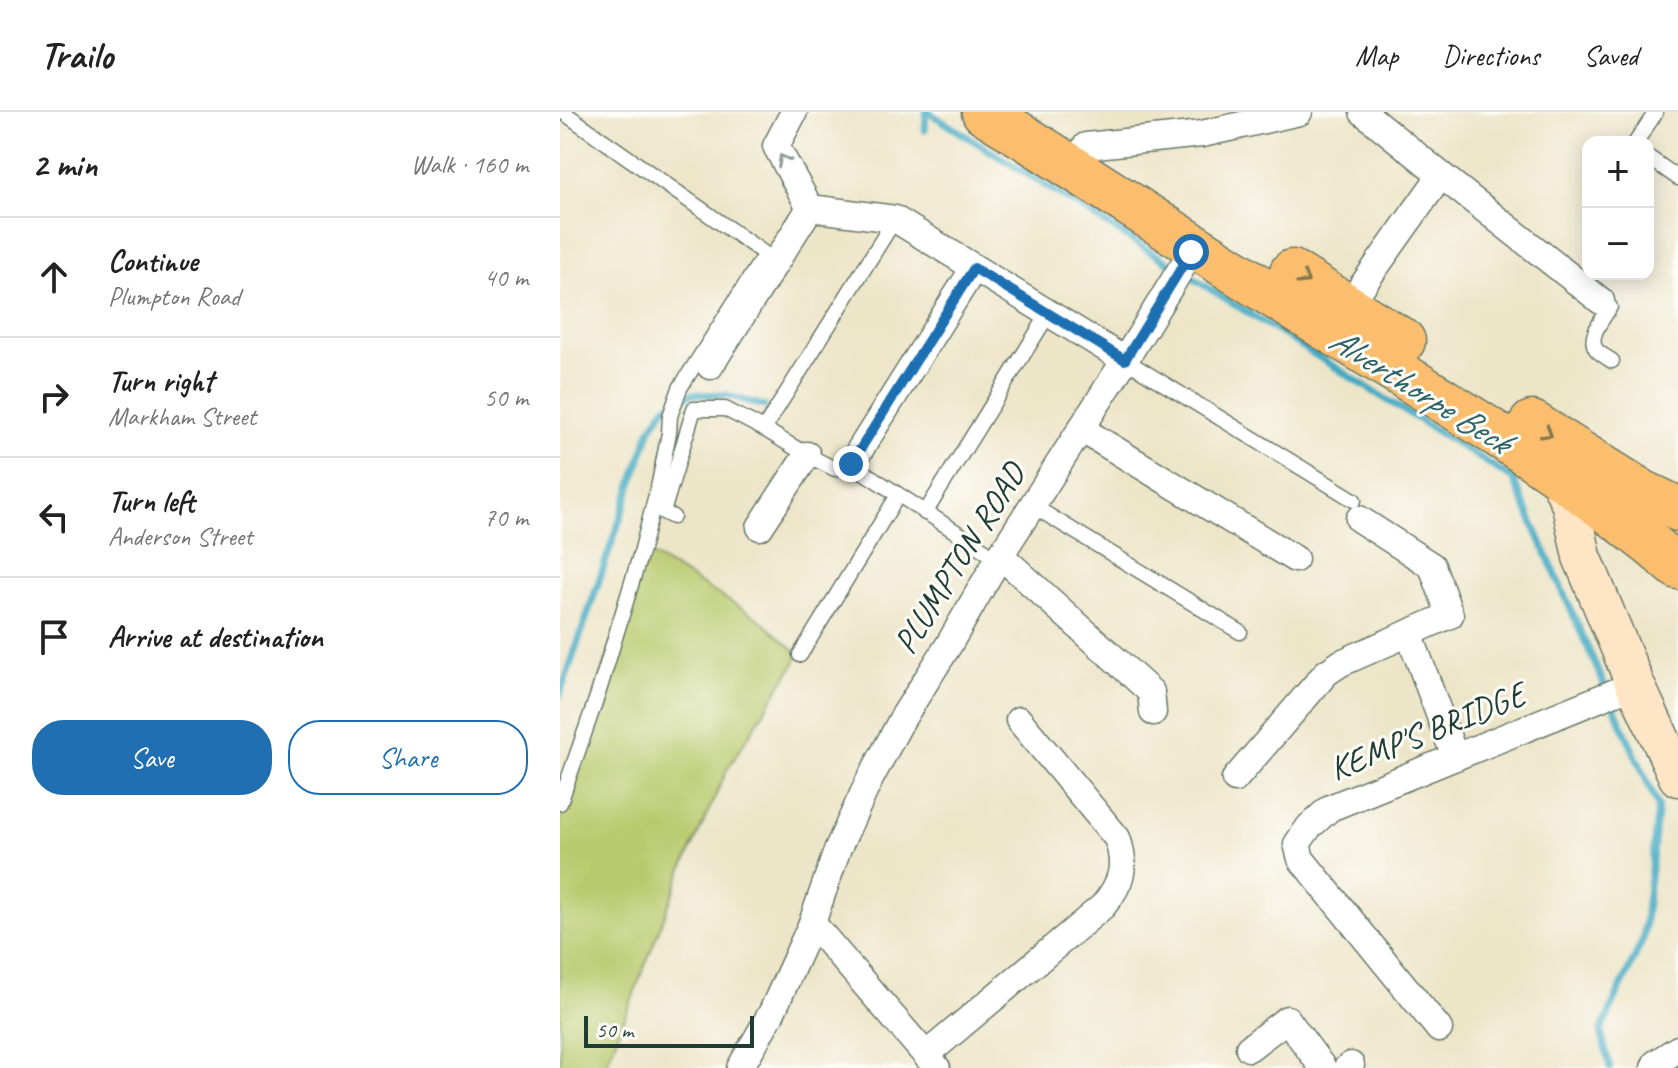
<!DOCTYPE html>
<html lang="en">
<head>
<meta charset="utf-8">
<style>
  :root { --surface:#fff; --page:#f6f6f6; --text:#222; --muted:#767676; --line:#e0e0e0; --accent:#1f6fb2 }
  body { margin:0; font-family:Caveat,sans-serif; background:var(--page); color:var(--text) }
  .controls { position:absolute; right:24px; top:24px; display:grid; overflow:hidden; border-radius:16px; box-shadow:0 4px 20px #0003 }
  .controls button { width:72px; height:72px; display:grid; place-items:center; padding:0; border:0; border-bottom:2px solid var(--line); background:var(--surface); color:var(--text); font:40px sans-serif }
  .scale { position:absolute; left:24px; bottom:20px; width:170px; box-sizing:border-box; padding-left:8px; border:4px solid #1f3d34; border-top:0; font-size:22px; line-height:28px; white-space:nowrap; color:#1f3d34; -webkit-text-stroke:6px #fdfcf7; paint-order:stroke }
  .stop { position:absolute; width:24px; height:24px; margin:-18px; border:6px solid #1f6fb2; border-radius:50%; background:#fff }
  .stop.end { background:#1f6fb2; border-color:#fff; box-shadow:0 2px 8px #0008 }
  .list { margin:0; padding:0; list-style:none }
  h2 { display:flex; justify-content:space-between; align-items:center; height:104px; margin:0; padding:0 32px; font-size:34px }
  h2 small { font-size:26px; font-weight:400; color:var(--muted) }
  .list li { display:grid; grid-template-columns:52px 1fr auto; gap:24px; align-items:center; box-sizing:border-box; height:120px; padding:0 32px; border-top:2px solid var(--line) }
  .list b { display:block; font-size:30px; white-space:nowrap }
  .list p { margin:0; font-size:26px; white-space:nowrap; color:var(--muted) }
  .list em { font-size:26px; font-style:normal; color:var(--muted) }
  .actions { display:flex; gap:16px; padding:24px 32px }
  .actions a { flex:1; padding:18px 0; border:2px solid var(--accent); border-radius:32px; text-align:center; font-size:28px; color:var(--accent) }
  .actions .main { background:var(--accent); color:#fff }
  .icon { flex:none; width:44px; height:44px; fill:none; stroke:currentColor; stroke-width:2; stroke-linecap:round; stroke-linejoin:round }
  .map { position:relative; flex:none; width:1118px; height:956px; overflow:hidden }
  header { display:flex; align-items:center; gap:48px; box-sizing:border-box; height:112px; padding:0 40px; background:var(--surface); border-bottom:2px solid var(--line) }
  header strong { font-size:38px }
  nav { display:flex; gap:44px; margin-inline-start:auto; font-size:28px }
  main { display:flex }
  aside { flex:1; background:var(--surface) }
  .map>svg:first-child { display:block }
  .green { fill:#b9ca6e; stroke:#6c8451; stroke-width:2 }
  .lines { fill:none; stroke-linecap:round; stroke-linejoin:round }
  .stream { stroke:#43aac3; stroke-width:7 }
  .lane-casing { stroke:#677868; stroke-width:17 }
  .street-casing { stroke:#677868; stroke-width:29 }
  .secondary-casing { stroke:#677868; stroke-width:41 }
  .highway-casing { stroke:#677868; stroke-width:47 }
  .lane { stroke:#fff; stroke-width:14 }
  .street { stroke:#fff; stroke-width:26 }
  .secondary { stroke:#fde5c5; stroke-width:38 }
  .highway { stroke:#fbbe6e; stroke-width:44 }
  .oneway { stroke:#8f9e9a }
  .oneway2 { stroke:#82774e }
  .route { stroke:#1f6fb2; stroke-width:10 }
  .labels { text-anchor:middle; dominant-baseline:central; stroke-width:6; stroke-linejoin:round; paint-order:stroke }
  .street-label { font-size:34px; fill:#1f3d34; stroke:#fdfcf7 }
  .water-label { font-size:36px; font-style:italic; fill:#2c6366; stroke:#fdfcf7 }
</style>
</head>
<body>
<header>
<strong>Trailo</strong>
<nav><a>Map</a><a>Directions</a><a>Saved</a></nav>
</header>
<main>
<aside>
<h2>2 min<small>Walk · 160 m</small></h2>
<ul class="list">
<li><svg class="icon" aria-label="ahead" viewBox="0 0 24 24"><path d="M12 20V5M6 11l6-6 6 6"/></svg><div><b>Continue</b><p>Plumpton Road</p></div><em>40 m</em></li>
<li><svg class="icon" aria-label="right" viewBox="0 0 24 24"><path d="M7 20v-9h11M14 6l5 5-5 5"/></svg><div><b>Turn right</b><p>Markham Street</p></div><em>50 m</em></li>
<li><svg class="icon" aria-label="left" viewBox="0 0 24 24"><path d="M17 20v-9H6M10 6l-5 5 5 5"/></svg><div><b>Turn left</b><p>Anderson Street</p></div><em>70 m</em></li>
<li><svg class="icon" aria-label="arrive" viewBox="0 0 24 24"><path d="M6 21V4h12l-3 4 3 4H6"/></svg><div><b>Arrive at destination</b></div></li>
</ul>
<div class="actions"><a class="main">Save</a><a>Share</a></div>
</aside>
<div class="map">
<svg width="1118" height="956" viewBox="0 0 1118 956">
  <rect width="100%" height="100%" fill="#fdfcf7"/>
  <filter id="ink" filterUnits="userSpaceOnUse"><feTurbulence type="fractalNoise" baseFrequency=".0125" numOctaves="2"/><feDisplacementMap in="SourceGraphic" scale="16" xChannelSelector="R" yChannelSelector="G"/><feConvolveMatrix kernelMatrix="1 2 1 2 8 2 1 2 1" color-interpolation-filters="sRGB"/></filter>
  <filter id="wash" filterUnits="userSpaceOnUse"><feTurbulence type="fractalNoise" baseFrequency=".006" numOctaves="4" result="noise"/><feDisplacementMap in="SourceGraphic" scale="32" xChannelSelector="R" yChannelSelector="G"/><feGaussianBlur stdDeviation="1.8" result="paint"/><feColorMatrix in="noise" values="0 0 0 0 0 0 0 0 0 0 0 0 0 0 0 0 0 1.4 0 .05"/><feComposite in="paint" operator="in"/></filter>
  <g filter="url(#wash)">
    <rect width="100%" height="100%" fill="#ede5c8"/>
    <polygon class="green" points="82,437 198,506 240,543 167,658 124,754 45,956 0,956 0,691"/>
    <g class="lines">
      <g class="stream">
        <polyline points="368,0 953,367 1098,694 1083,827 1041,919 1050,956"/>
        <polyline points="365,18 366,0"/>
        <polyline points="0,583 91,316 106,294 132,282 167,283 204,294"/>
      </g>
    </g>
  </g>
  <g filter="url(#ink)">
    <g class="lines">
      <g class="lane-casing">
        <g id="lane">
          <polyline points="1076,30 1096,0"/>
          <polyline points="1088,45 1118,66"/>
          <path d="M1041,189l9,6c-6,11 -23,29 -14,42 3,5 11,8 16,12"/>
          <polyline points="565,248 794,388"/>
          <polyline points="204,317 335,107"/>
          <polyline points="473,394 680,520"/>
          <polyline points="365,401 489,201"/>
          <polyline points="113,405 103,400 134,297 165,297 204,317 247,343 275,357 291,352 438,447"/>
          <polyline points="240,543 338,383"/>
          <polyline points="0,691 38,582 82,437 99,371 109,321 110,304 120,276 205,142 3,0"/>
        </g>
      </g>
      <g class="street-casing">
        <g id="street">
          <polyline points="234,0 216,34 250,96"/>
          <polyline points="803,0 881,63 1041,189"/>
          <polyline points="514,56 526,34 642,22 739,0"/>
          <polyline points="250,96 335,107 565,248"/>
          <polyline points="788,194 881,63"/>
          <polyline points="150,254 250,96"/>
          <polyline points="521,317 735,447"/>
          <polyline points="291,352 414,156"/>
          <polyline points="200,415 247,343"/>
          <polyline points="441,444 591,580 593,600"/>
          <polyline points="849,521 895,645"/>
          <polyline points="675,667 766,561 781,551 890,503 872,454 799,407"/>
          <polyline points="252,811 377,956"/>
          <polyline points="879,917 741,747 737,732 749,715 770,696 1075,572"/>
          <polyline points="689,936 727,907 763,956"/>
          <path d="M366,943l177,-149c19,-23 24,-40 14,-68l-98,-118"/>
          <polyline points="180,956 212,900 252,811 278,736 309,669 342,607 388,534 438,447 565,248 635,134"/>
          <polyline points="787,956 791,953"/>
          <polyline points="1094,956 1096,951 1118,937"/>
        </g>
      </g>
      <g class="secondary-casing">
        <polyline id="secondary" points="998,364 1011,393 1022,445 1028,459 1075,572 1118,665"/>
      </g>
      <g class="highway-casing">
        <g id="highway">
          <path d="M424,0c116,72 231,149 348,220 119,73 240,144 346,235"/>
          <polyline points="732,160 843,229"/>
          <polyline points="972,311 1082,380 1118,397"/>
        </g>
      </g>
      <use href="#lane" class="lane"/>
      <use href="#street" class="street"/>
      <use href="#secondary" class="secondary"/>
      <use href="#highway" class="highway"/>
    </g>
    <defs><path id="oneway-chevron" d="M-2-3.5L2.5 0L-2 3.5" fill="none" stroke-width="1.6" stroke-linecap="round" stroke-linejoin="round" transform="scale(2)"/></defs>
    <use class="oneway" href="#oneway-chevron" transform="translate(223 48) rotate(-119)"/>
    <g class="oneway2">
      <use href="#oneway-chevron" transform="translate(744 167) rotate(31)"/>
      <use href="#oneway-chevron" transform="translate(987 321) rotate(32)"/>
    </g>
  </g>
  <g class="lines" filter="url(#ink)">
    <polyline class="route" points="291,352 414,156 565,248 631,140"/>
  </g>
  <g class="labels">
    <g class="street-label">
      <text transform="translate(399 446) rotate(-58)">PLUMPTON ROAD</text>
      <text transform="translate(867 619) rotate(-22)">KEMP'S BRIDGE</text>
    </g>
    <g class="water-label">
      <text transform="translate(860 278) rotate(32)">Alverthorpe Beck</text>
    </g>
  </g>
</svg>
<div class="controls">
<button>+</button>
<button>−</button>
</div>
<div class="scale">50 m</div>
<div class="stop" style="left:631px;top:140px"></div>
<div class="stop end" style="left:291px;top:352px"></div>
</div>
</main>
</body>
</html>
